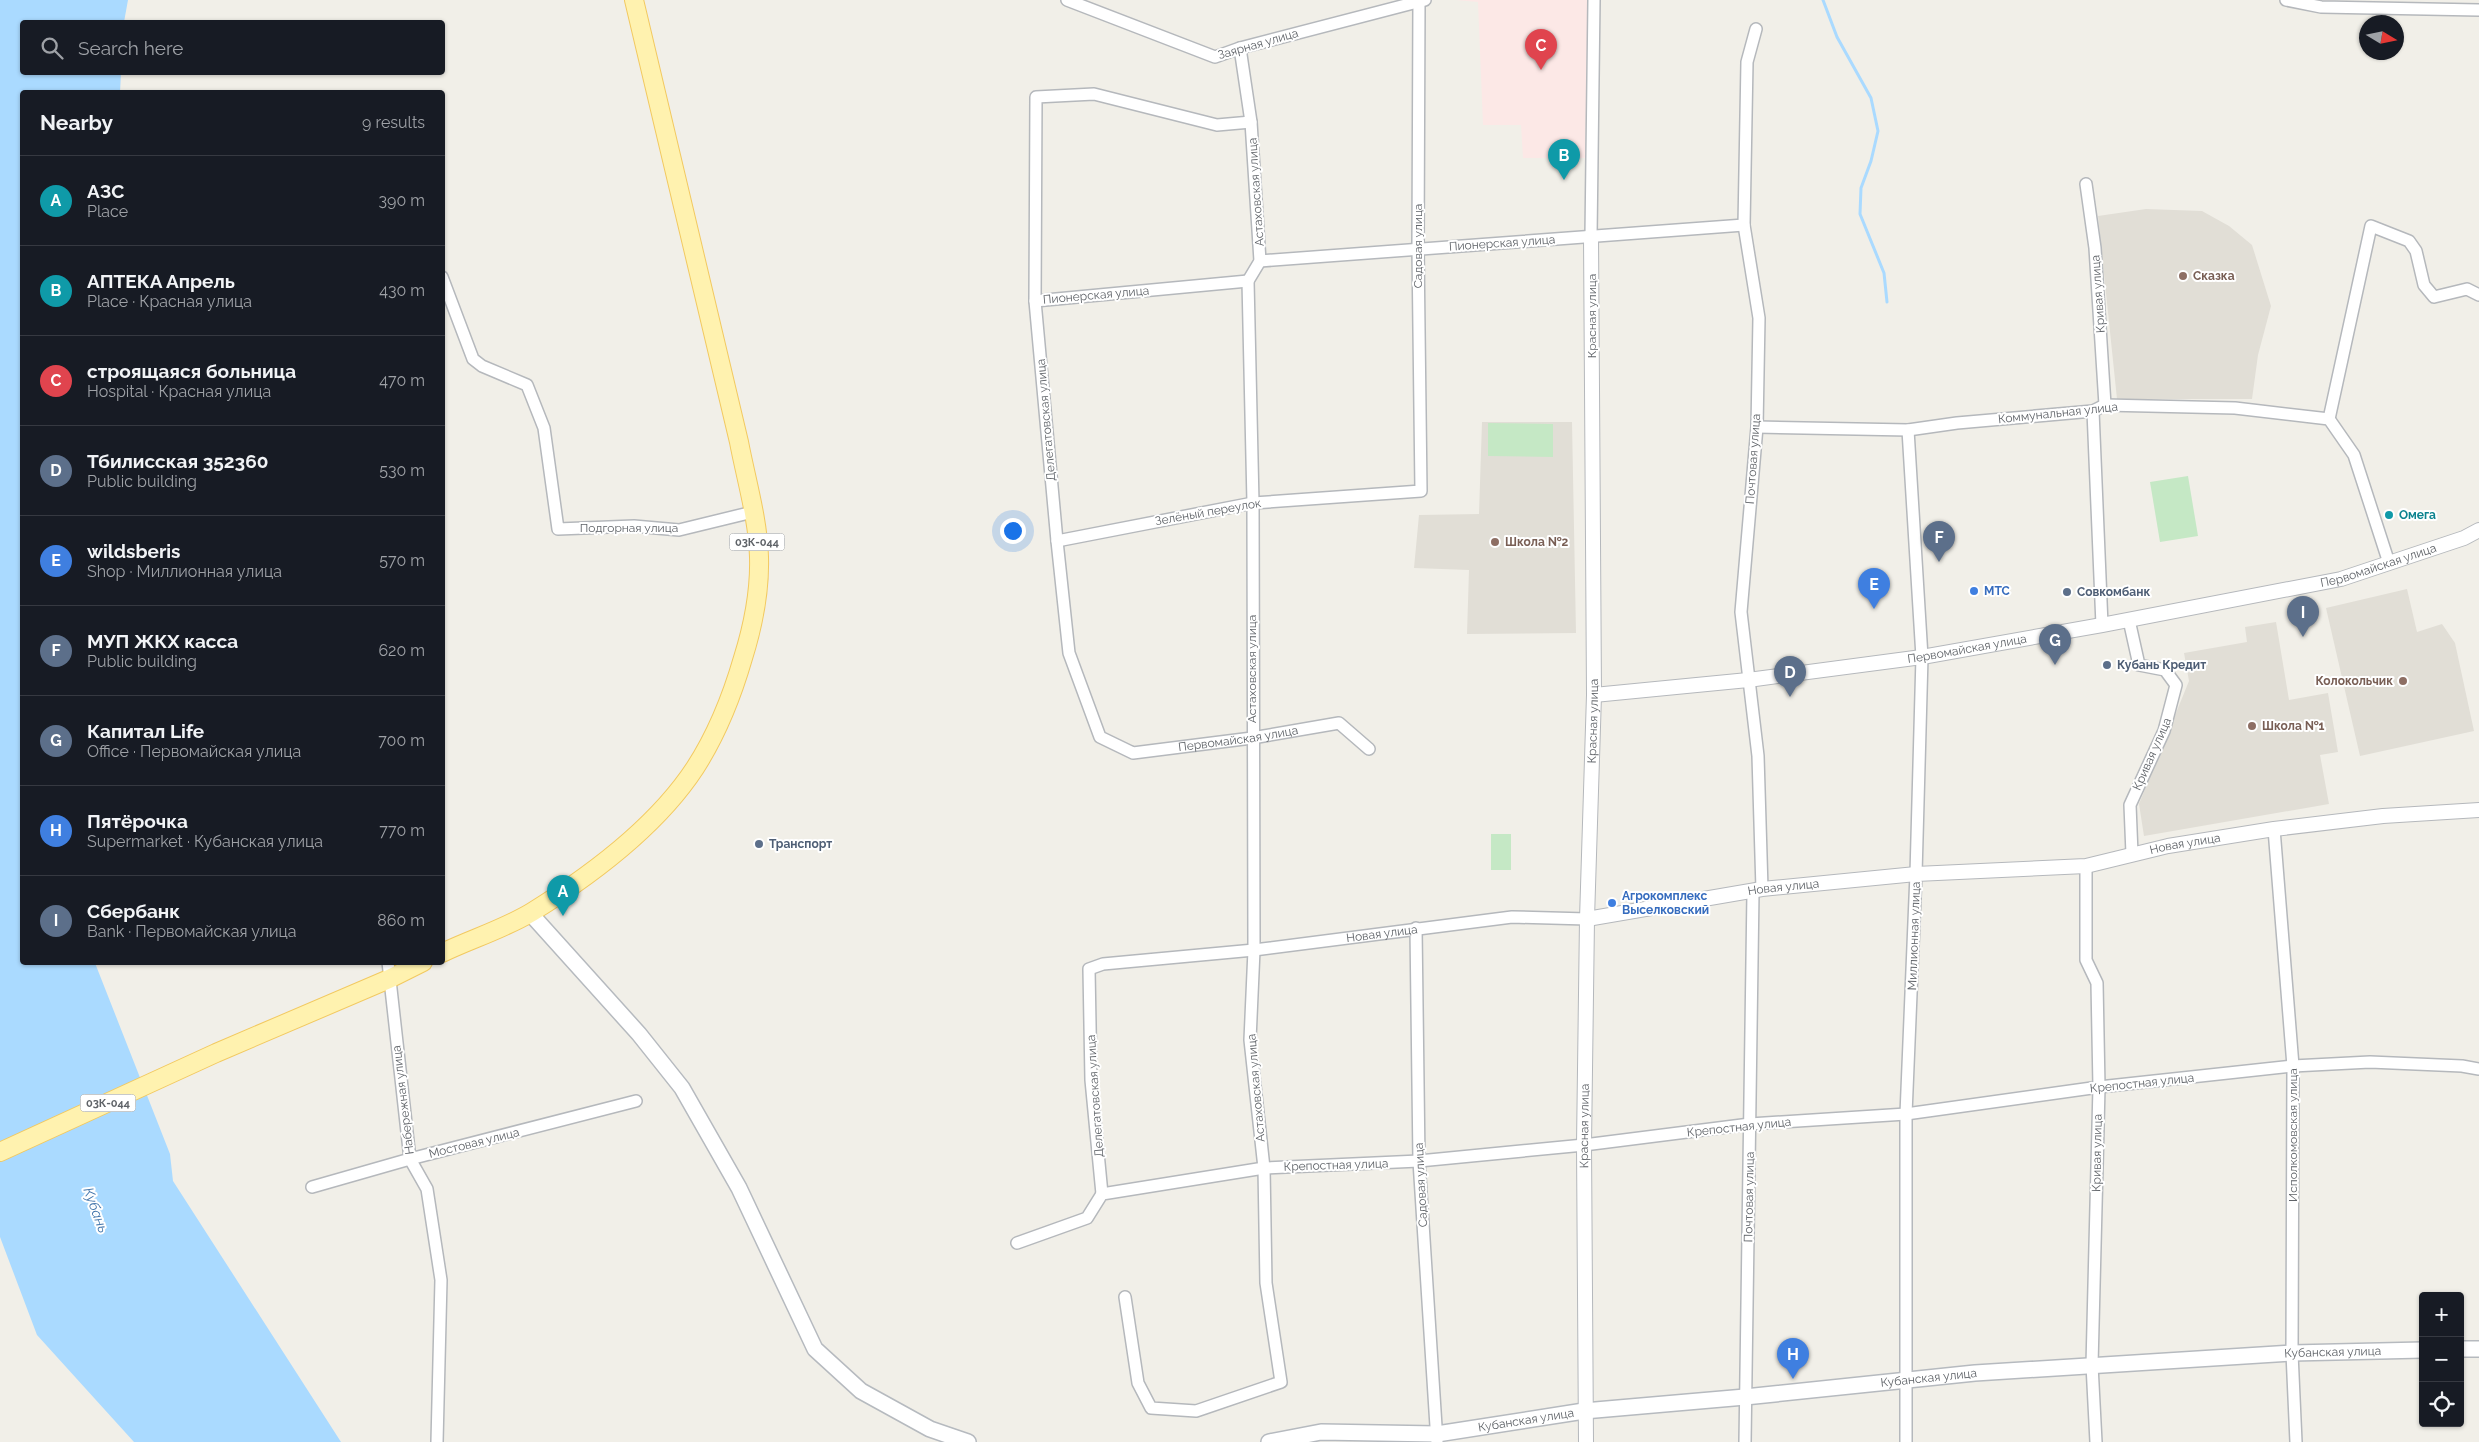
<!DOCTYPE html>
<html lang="en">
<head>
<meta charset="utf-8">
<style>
  :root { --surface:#171b24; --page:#242831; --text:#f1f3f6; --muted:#9ea1a6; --line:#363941; --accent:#d93025 }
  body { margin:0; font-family:Raleway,sans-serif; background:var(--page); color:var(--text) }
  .controls { position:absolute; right:15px; bottom:15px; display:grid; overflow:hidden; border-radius:5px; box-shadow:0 1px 4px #0004 }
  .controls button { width:45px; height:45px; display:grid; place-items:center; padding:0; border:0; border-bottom:1px solid var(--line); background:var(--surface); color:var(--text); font:25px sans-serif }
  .compass { position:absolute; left:2359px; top:15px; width:45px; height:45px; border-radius:50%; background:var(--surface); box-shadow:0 1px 4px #0004; rotate:100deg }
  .you { position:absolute; left:1012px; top:530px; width:18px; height:18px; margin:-12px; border:4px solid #fff; border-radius:50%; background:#1a73e8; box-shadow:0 0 0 8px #1a73e833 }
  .badge { display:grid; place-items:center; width:32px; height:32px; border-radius:50%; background:var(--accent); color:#fff; font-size:16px; font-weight:700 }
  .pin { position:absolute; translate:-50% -41px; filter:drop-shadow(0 1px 2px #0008) }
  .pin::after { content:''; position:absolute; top:26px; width:18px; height:15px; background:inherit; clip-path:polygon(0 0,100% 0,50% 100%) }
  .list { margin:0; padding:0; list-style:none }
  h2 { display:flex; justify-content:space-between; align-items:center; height:65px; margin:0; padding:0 20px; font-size:21px }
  h2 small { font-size:16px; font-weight:400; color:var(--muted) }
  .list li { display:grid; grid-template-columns:32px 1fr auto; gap:15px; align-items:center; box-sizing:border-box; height:90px; padding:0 20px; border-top:1px solid var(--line) }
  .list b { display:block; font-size:19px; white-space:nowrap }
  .list p { margin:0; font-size:16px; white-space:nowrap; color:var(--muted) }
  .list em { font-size:16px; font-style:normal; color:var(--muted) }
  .icon { flex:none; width:28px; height:28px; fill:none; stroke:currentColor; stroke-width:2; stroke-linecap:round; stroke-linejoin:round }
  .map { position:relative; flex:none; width:2479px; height:1442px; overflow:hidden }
  .search { position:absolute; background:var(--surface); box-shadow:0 1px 4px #0004; left:20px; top:20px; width:425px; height:55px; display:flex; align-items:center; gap:12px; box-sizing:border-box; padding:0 18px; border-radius:5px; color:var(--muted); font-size:19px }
  .panel { position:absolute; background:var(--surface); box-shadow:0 1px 4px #0004; left:20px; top:90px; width:425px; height:875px; border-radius:5px }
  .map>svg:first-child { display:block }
  .education { fill:#e1ded6 }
  .medical { fill:#fce8e6 }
  .green { fill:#c5e8c5 }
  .water { fill:#aadaff }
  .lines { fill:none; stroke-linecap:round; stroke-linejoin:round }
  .stream { stroke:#aadaff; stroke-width:3 }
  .minor-casing { stroke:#b5b8bc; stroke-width:14 }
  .tertiary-casing { stroke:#b5b8bc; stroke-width:16 }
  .secondary-casing { stroke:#b6babf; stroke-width:18 }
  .primary-casing { stroke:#f2c960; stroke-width:20 }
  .minor { stroke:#fff; stroke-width:11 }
  .tertiary { stroke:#fff; stroke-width:14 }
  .secondary { stroke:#fff; stroke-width:15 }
  .primary { stroke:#fff2af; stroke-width:18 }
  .education-dot { fill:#8d6e63; stroke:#fff; stroke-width:2 }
  .culture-dot { fill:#0f9aa8; stroke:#fff; stroke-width:2 }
  .shop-dot { fill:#3f7fe0; stroke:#fff; stroke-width:2 }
  .service-dot { fill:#5c6f8a; stroke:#fff; stroke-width:2 }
  .labels { text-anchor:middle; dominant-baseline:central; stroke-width:4; stroke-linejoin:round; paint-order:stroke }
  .shield { fill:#fff; stroke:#8f9295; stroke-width:1 }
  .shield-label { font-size:11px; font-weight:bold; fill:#5f6368 }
  .street-label { font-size:12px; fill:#5f6368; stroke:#fff }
  .education-label { font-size:12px; font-weight:bold; fill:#785e54; stroke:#fff; text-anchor:start }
  .culture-label { font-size:12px; font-weight:bold; fill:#0d838f; stroke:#fff; text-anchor:start }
  .shop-label { font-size:12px; font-weight:bold; fill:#366cbe; stroke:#fff; text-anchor:start }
  .service-label { font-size:12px; font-weight:bold; fill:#4e5e75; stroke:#fff; text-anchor:start }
  .water-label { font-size:14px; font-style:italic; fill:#4174aa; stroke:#fff }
</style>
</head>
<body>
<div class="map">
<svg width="2479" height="1442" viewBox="0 0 2479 1442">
  <rect width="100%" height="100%" fill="#f1efe8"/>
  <g class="education">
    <polygon points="2146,209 2202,211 2229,226 2252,245 2271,306 2258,355 2252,399 2117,399 2098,216"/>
    <polygon points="1482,422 1572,422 1576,633 1467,634 1469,570 1414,568 1419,515 1479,514"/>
    <polygon points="2407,589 2417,632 2442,624 2455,643 2474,731 2360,756 2326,608"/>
    <polygon points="2276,622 2289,700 2328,693 2338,752 2320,755 2329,804 2144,836 2139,804 2189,681 2184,653 2247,642 2245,627"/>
  </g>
  <polygon class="medical" points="1456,0 1588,0 1585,158 1523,158 1521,125 1483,125 1478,2"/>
  <g class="green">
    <polygon points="1488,423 1553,424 1553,457 1488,456"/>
    <polygon points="2188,476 2198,536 2160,542 2150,482"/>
    <rect x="1491" y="834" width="20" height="36"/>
  </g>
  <polygon class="water" points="0,0 128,0 124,22 22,22 22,72 121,73 120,92 22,92 22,962 95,963 170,1154 173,1181 341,1442 134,1442 37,1335 0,1237"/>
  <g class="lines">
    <polyline class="stream" points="1823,0 1837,37 1871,98 1878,131 1871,161 1861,188 1860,214 1884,273 1887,302"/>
    <g class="minor-casing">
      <g id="minor">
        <polyline points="1067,0 1215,57 1240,48 1425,0"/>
        <polyline points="2286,0 2321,7 2479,10"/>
        <polyline points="1756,29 1747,62 1744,225 1759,318 1757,427 1741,612 1758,756 1762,889"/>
        <path id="s1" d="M1251,122l-34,3 -123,-31 -58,3 -1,204 22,240 12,112 31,84 33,16 119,-15 87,-15 30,26"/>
        <polyline points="2086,184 2095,248 2105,405"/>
        <polyline points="1591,236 1594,0"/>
        <polyline points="1260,261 1744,225"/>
        <polyline points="442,277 473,359 482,366 527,385 544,428 558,529 634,526 679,530 753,512"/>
        <polyline points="1035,301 1248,281"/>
        <polyline points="2093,411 2102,625"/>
        <polyline points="2329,419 2371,226 2409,241 2416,251 2424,285 2434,297 2467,289 2479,295"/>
        <polyline points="1757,427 1908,430 1957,423 2093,411 2105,405 2235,408 2329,419 2354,455 2389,563"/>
        <polyline points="1057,541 1253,503 1421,491 1418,249 1419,0"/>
        <polyline points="2129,620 2139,665 2165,670 2176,685 2164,731 2130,805 2132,854"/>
        <polyline points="2274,829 2293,1066 2292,1353 2296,1442"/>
        <polyline points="2086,866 2086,960 2097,983 2099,1087 2092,1365 2096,1442"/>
        <polyline points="1416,928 1419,1161 1437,1442"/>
        <polyline points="388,962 410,1159 427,1189 441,1280 437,1442"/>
        <polyline points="312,1187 410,1159 636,1101"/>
        <path id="s2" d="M1102,1194l-11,-114 -2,-111 14,-5 151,-14 258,-33 75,2"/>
        <polyline points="1017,1243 1087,1218 1102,1194 1264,1168 1419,1161 1584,1145 1750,1124 1906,1114 2099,1087 2293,1066 2370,1062 2462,1066 2479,1069"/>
        <polyline points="1125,1297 1138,1383 1151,1408 1196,1411 1281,1382 1266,1283 1264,1168 1250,1040 1254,950 1253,503 1248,281 1260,261 1251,122 1240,48"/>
        <polyline points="1745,1442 1753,892"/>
        <polyline points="1906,1442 1906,1114 1916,874 1922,657 1908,430"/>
      </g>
    </g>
    <g class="tertiary-casing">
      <g id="tertiary">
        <path id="s3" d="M1594,695l154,-15 174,-23 180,-32 239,-46 123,-41 15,-8"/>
        <path id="s4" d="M1587,919l175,-30 154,-15 170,-8 82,-20 106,-17 109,-13 96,-6"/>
        <path id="s5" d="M1586,1442l-2,-297 3,-226 7,-224 -3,-459"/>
      </g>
    </g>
    <g class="secondary-casing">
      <g id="secondary">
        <polyline points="530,913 639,1034 682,1088 739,1188 815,1349 861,1391 930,1429 968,1442"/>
        <polyline points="2460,1349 2479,1349"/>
        <path id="s6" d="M1269,1442l52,-10 116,2 147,-23 161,-14 230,-24 317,-20 131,-3"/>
      </g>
    </g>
    <g class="primary-casing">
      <g id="primary">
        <path d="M442,953c29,-14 62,-24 90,-41 58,-36 125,-86 163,-144 22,-34 37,-72 48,-110 10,-32 17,-68 16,-101 -1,-38 -13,-78 -20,-115l-105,-442"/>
        <polyline points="0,1152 216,1053 389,979 423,962"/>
      </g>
    </g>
    <use href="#minor" class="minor"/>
    <use href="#tertiary" class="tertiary"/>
    <use href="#secondary" class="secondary"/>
    <use href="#primary" class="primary"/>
  </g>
  <g class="education-dot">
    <circle cx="2183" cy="276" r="5"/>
    <circle cx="1495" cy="542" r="5"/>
    <circle cx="2403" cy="681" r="5"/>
    <circle cx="2252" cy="726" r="5"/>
  </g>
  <circle class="culture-dot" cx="2389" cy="515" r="5"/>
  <g class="shop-dot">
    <circle cx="1974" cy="591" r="5"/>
    <circle cx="1612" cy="903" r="5"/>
  </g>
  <g class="service-dot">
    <circle cx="2067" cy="592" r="5"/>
    <circle cx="2107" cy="665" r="5"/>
    <circle cx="759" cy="844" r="5"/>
  </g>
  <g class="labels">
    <g class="shield">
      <rect x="729.5" y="533.5" width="55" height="17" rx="4"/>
      <rect x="80.5" y="1094.5" width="55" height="17" rx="4"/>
    </g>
    <g class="shield-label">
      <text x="757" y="542">03К-044</text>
      <text x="108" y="1103">03К-044</text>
    </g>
    <g class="street-label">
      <text transform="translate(1258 44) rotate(-16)">Заярная улица</text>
      <text transform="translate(1256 192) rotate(-94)">Астаховская улица</text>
      <text transform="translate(1502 243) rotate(-4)">Пионерская улица</text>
      <text transform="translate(1418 246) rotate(-90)">Садовая улица</text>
      <text transform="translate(2098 294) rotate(-94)">Кривая улица</text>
      <text transform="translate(1096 295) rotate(-5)">Пионерская улица</text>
      <text transform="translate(1592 316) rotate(-90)">Красная улица</text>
      <text transform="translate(2058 413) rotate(-6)">Коммунальная улица</text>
      <text transform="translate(1046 420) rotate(-95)">Делегатовская улица</text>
      <text transform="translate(1753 459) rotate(-86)">Почтовая улица</text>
      <text transform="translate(1208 512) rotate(-10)">Зелёный переулок</text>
      <text x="629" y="528">Подгорная улица</text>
      <text stroke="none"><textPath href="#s3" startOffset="796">Первомайская улица</textPath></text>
      <text stroke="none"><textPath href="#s3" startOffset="376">Первомайская улица</textPath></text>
      <text transform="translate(1252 669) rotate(-90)">Астаховская улица</text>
      <text stroke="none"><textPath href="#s5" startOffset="721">Красная улица</textPath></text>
      <text stroke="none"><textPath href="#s1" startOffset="1009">Первомайская улица</textPath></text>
      <text transform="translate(2152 754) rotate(-66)">Кривая улица</text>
      <text stroke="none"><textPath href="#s4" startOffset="604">Новая улица</textPath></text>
      <text stroke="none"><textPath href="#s4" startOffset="199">Новая улица</textPath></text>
      <text stroke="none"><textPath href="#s2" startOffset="521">Новая улица</textPath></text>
      <text transform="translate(1914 936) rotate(-88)">Миллионная улица</text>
      <text transform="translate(2142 1083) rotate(-6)">Крепостная улица</text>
      <text transform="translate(1256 1088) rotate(-95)">Астаховская улица</text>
      <text transform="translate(1095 1096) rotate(-94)">Делегатовская улица</text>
      <text transform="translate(403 1100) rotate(-97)">Набережная улица</text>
      <text stroke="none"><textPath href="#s5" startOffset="316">Красная улица</textPath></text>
      <text transform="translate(1739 1127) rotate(-6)">Крепостная улица</text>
      <text transform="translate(2293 1135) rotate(-90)">Исполкомовская улица</text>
      <text transform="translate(474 1143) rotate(-14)">Мостовая улица</text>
      <text transform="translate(2097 1153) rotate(-89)">Кривая улица</text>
      <text transform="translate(1336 1165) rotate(-2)">Крепостная улица</text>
      <text transform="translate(1421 1185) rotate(-93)">Садовая улица</text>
      <text transform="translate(1749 1197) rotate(-89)">Почтовая улица</text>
      <text stroke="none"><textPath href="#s6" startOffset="1069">Кубанская улица</textPath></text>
      <text stroke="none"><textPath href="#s6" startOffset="664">Кубанская улица</textPath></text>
      <text stroke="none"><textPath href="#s6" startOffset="259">Кубанская улица</textPath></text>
    </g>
    <g class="education-label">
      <text x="2193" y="276">Сказка</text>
      <text x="1505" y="542">Школа №2</text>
      <text x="2393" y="681" text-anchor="end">Колокольчик</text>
      <text x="2262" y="726">Школа №1</text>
    </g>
    <g class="culture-label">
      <text x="2399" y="515">Омега</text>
    </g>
    <g class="shop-label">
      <text x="1984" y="591">МТС</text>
      <text x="1622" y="896">Агрокомплекс<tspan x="1622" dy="14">Выселковский</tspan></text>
    </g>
    <g class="service-label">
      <text x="2077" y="592">Совкомбанк</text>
      <text x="2117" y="665">Кубань Кредит</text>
      <text x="769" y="844">Транспорт</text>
    </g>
    <g class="water-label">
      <text transform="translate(96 1210) rotate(70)">Кубань</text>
    </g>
  </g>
</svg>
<div class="controls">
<button>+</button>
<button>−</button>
<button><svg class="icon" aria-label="locate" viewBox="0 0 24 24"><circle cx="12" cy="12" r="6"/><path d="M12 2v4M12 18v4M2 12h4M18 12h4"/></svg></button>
</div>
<svg class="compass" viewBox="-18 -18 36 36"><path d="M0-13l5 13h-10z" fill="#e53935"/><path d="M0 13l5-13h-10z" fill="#9ea1a6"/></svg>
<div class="you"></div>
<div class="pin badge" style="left:563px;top:916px;background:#0f9aa8">A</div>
<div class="pin badge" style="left:1564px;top:180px;background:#0f9aa8">B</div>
<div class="pin badge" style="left:1541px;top:70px;background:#e0444e">C</div>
<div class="pin badge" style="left:1790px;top:697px;background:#5c6f8a">D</div>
<div class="pin badge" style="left:1874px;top:609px;background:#3f7fe0">E</div>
<div class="pin badge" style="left:1939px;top:562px;background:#5c6f8a">F</div>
<div class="pin badge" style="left:2055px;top:665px;background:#5c6f8a">G</div>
<div class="pin badge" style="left:1793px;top:1379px;background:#3f7fe0">H</div>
<div class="pin badge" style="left:2303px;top:637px;background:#5c6f8a">I</div>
<div class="search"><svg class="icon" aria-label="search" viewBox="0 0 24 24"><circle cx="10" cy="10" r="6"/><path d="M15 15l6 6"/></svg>Search here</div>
<section class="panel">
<h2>Nearby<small>9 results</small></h2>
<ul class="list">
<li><span class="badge" style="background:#0f9aa8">A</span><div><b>АЗС</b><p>Place</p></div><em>390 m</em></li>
<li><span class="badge" style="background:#0f9aa8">B</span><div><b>АПТЕКА Апрель</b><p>Place · Красная улица</p></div><em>430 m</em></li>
<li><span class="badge" style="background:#e0444e">C</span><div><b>строящаяся больница</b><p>Hospital · Красная улица</p></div><em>470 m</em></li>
<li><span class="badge" style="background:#5c6f8a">D</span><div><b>Тбилисская 352360</b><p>Public building</p></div><em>530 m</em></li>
<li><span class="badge" style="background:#3f7fe0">E</span><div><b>wildsberis</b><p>Shop · Миллионная улица</p></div><em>570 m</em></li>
<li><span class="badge" style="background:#5c6f8a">F</span><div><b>МУП ЖКХ касса</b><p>Public building</p></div><em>620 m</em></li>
<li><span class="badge" style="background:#5c6f8a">G</span><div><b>Капитал Life</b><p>Office · Первомайская улица</p></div><em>700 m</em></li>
<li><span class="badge" style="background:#3f7fe0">H</span><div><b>Пятёрочка</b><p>Supermarket · Кубанская улица</p></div><em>770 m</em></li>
<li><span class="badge" style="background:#5c6f8a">I</span><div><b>Сбербанк</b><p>Bank · Первомайская улица</p></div><em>860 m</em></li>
</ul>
</section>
</div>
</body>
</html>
